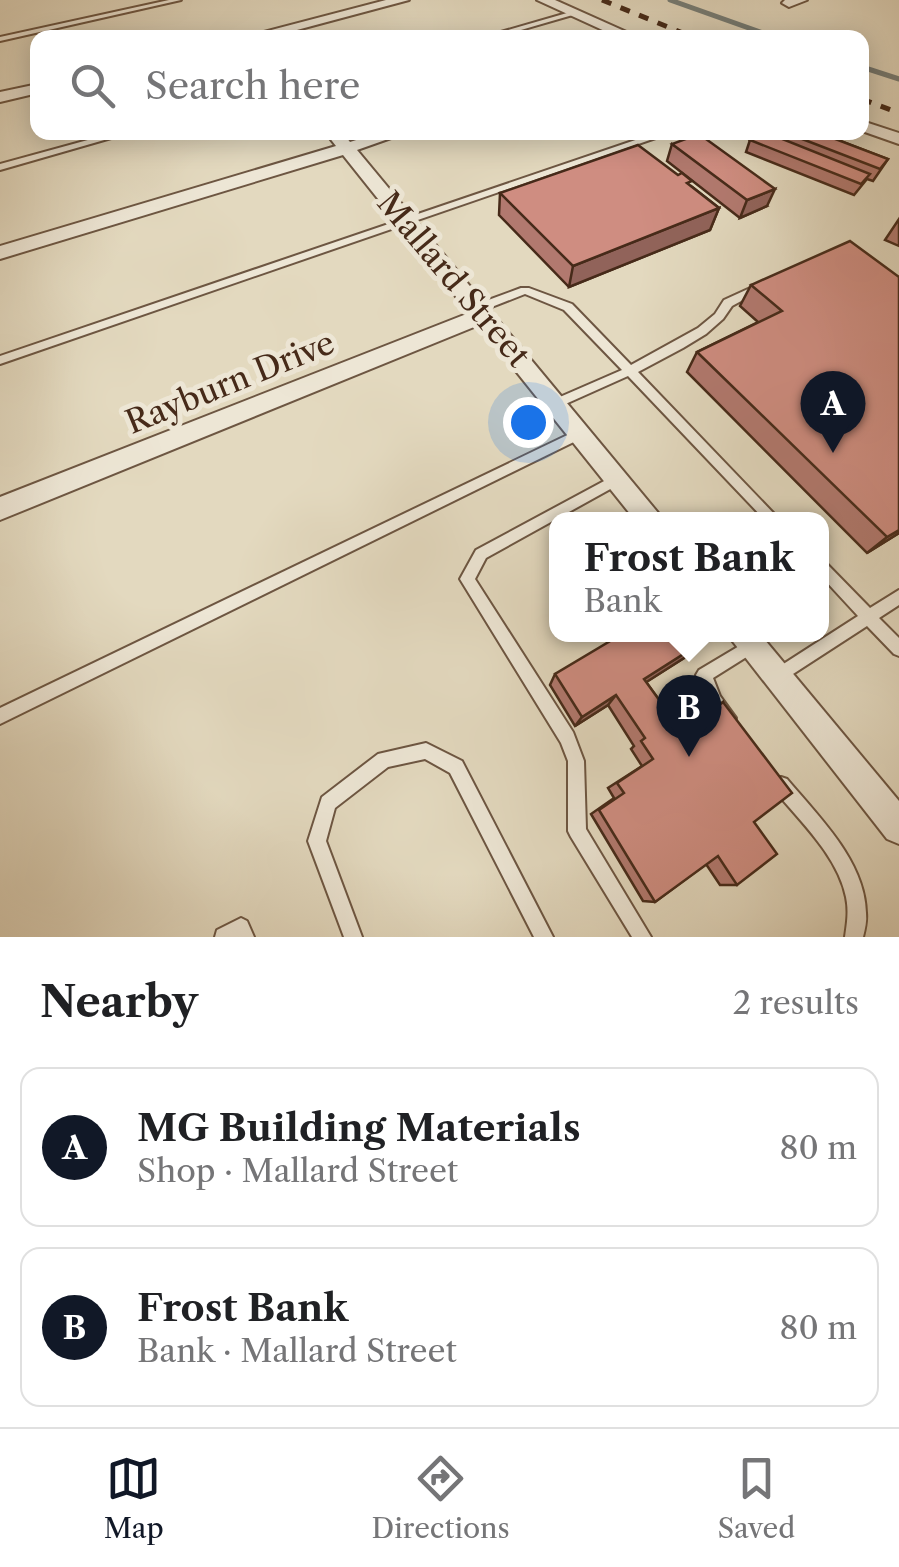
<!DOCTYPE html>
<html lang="en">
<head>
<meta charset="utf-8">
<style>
  :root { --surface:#fff; --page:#f6f6f6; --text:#202124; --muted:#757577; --line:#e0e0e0; --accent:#111827 }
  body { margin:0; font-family:"Libre Caslon Text",serif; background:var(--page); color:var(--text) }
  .you { position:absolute; left:528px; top:422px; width:35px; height:35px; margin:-25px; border:8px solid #fff; border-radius:50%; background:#1a73e8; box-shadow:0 0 0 15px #1a73e833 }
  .badge { display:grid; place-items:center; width:65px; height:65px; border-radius:50%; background:var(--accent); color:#fff; font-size:32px; font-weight:700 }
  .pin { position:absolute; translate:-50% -82px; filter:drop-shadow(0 2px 5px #0008) }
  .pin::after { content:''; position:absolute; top:52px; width:35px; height:30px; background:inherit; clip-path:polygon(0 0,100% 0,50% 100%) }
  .popup { position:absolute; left:549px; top:512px; width:280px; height:130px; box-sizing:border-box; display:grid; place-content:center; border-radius:20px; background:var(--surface); filter:drop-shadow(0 2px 8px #0005); font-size:32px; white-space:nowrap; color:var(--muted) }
  .popup b { font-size:38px; color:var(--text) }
  .popup::after { content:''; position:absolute; left:50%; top:100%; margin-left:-20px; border:20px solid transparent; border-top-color:var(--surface) }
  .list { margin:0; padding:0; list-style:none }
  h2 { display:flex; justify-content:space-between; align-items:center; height:130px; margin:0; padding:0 40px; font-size:42px }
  h2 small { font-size:32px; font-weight:400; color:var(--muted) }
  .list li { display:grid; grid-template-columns:65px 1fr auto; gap:30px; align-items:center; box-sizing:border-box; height:160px; margin:0 20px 20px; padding:0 20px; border:2px solid var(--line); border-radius:20px }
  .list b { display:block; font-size:38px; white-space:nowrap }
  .list p { margin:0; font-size:32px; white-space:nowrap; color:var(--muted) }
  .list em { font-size:32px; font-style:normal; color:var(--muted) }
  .icon { flex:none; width:55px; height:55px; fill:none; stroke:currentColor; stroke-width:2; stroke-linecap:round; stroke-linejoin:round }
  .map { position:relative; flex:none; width:899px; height:937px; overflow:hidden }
  .search { position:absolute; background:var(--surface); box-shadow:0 5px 25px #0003; left:30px; right:30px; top:30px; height:110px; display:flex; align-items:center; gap:25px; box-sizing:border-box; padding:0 35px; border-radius:20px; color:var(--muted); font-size:38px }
  .sheet { height:490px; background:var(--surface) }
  nav { display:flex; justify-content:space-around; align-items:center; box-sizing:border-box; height:140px; border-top:2px solid var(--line); background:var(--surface); font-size:28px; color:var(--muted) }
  nav a { display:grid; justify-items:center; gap:5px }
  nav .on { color:var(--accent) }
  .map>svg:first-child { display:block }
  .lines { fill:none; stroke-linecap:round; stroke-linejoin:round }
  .stream { stroke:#777f7a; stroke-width:5 }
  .service-casing { stroke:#6d5642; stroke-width:4 }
  .minor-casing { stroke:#6d5642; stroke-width:4 }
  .service { fill:#ede6d5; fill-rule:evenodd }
  .minor { fill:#ede6d5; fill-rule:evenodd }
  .rail { stroke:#462a19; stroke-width:5; stroke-dasharray:10 10; stroke-linecap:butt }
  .wall { fill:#b2796f; stroke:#462a19; stroke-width:2.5 }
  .shaded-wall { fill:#91635a; stroke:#462a19; stroke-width:2.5 }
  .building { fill:#cf8d81; stroke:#462a19; stroke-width:2.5 }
  .labels { text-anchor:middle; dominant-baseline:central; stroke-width:10; stroke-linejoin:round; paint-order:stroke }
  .street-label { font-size:32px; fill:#462a19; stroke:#ede6d5 }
</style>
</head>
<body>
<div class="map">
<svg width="899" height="937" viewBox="0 0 899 937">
  <rect width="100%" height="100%" fill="#e3d9bf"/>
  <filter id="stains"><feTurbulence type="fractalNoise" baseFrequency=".002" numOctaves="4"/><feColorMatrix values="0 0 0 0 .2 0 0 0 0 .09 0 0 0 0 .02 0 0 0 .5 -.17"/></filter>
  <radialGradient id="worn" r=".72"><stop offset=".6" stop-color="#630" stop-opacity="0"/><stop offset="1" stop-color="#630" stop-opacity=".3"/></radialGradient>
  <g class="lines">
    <g class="stream">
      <polyline points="670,0 777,38"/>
      <polyline points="862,67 899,79"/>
    </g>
    <g class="service-casing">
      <g id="service">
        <polygon points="169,0 181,0 0,41 0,37"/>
        <polygon points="574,11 577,13 576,14 493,38 480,38"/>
        <polygon points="117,132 132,132 0,170 0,164"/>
        <polygon points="659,132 673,132 0,364 0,356"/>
        <polygon points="759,284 764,287 763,289 732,306 723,319 706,334 683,348 638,372 780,520 765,520 628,376 561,406 553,406 551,403 553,400 622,370 564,310 525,294 479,312 474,308 475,305 521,288 529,288 572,304 631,365 698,328 715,314 724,300"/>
        <polygon points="582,428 586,430 588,433 586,436 0,724 0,708"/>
        <polygon points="619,473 623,474 625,478 623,482 486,558 475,579 573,732 584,761 586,829 651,937 632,937 571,837 568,831 568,761 561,743 460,579 476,550"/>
        <polygon points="822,562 827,564 870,608 899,590 899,605 879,618 899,638 899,656 894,654 867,626 776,685 771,682 768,677 771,672 858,616 822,577"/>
        <path d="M751,639l5,2 2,5 -2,5 -43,27 7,18 16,22 -2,6 -6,2c-19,-12 -24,-31 -32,-51l3,-5z"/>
        <polygon points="426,743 462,761 553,937 534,937 450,773 425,759 388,767 335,808 326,841 362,937 344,937 308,841 322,797 378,754"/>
        <path d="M781,777l6,2c32,38 78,82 79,134 1,8 -1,16 -3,24h-18c2,-14 4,-26 1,-40 -8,-40 -45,-75 -71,-106l-2,-6 2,-6z"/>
        <polygon points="241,918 247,921 254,937 215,937 217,930"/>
      </g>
    </g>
    <g class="minor-casing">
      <g id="minor">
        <polygon points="386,0 409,0 267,38 241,38"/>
        <polygon points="537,0 555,0 640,38 620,38"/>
        <polygon points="785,0 807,0 789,7 782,3"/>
        <polygon points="38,84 38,93 0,102 0,92"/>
        <polygon points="862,121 899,133 899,144 862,131"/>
        <polygon points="325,132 342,132 350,142 381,132 408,132 357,150 664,520 635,520 479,325 0,520 0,497 469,313 343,155 0,259 0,246 336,146"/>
        <polygon points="727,634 760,634 899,801 899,844 887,839"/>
      </g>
    </g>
    <use href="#service" class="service"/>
    <use href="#minor" class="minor"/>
    <g class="rail">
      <polyline points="602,0 695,38"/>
      <polyline points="862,99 899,113"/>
    </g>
  </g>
  <g class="wall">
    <polygon points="777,132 817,132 888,159 873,181 867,179 854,195 746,152 750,140 775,137"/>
    <polygon points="672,144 767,206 740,218 667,161"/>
    <polygon points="691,186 719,208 710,230 569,287 499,215 500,193"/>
    <polygon points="899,219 899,246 885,240"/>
    <polygon points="899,277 899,533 867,553 687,372 697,352 758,322 740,306 751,285"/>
    <polygon points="696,646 684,658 646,682 673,719 688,729 723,702 754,822 737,885 720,885 706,864 655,902 643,901 591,814 614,798 608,788 642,766 631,749 634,746 608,705 575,726 550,685 555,674"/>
  </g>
  <g class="shaded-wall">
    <polygon points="775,189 767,206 740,218 747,200"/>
    <polygon points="719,208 710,230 569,287 573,266"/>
    <polygon points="899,530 899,533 867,553 887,537"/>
    <polygon points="696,646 684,658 634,690 644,679"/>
    <polygon points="616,695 608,705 575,726 582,717"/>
  </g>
  <g class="building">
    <polygon points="758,132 765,132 870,174 861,184 750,140"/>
    <polygon points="784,132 817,132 888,159 880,169"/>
    <polygon points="699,134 775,189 747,200 672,144"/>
    <polygon points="638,145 678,175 682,173 692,181 687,183 719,208 573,266 500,193"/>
    <polygon points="850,241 899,277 899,530 887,537 697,352 782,311 751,285"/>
    <polygon points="622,634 687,634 696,646 644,679 673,719 678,716 689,731 723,702 792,793 754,822 777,854 737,885 718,856 655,902 599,810 624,793 617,783 653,759 641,741 645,738 616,695 582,717 555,674"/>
  </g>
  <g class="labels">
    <g class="street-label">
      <text transform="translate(454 279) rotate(50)">Mallard Street</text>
      <text transform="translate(230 382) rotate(-22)">Rayburn Drive</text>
    </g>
  </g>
  <rect width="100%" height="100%" filter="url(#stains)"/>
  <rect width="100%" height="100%" fill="url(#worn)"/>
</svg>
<div class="you"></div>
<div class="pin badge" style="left:833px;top:453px">A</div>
<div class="pin badge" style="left:689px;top:757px">B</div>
<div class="popup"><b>Frost Bank</b>Bank</div>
<div class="search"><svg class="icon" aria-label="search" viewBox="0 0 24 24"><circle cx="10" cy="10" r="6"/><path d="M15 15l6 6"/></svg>Search here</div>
</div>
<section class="sheet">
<h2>Nearby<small>2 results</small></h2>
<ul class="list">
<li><span class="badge">A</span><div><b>MG Building Materials</b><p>Shop · Mallard Street</p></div><em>80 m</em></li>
<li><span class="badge">B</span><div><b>Frost Bank</b><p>Bank · Mallard Street</p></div><em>80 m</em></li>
</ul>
</section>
<nav>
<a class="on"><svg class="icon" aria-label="map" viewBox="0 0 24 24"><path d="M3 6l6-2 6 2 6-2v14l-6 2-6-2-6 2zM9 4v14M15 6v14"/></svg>Map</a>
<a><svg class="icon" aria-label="directions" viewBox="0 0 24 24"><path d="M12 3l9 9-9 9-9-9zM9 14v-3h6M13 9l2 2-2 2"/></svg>Directions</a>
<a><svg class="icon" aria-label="saved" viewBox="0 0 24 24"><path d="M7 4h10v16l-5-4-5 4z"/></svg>Saved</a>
</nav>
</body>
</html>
